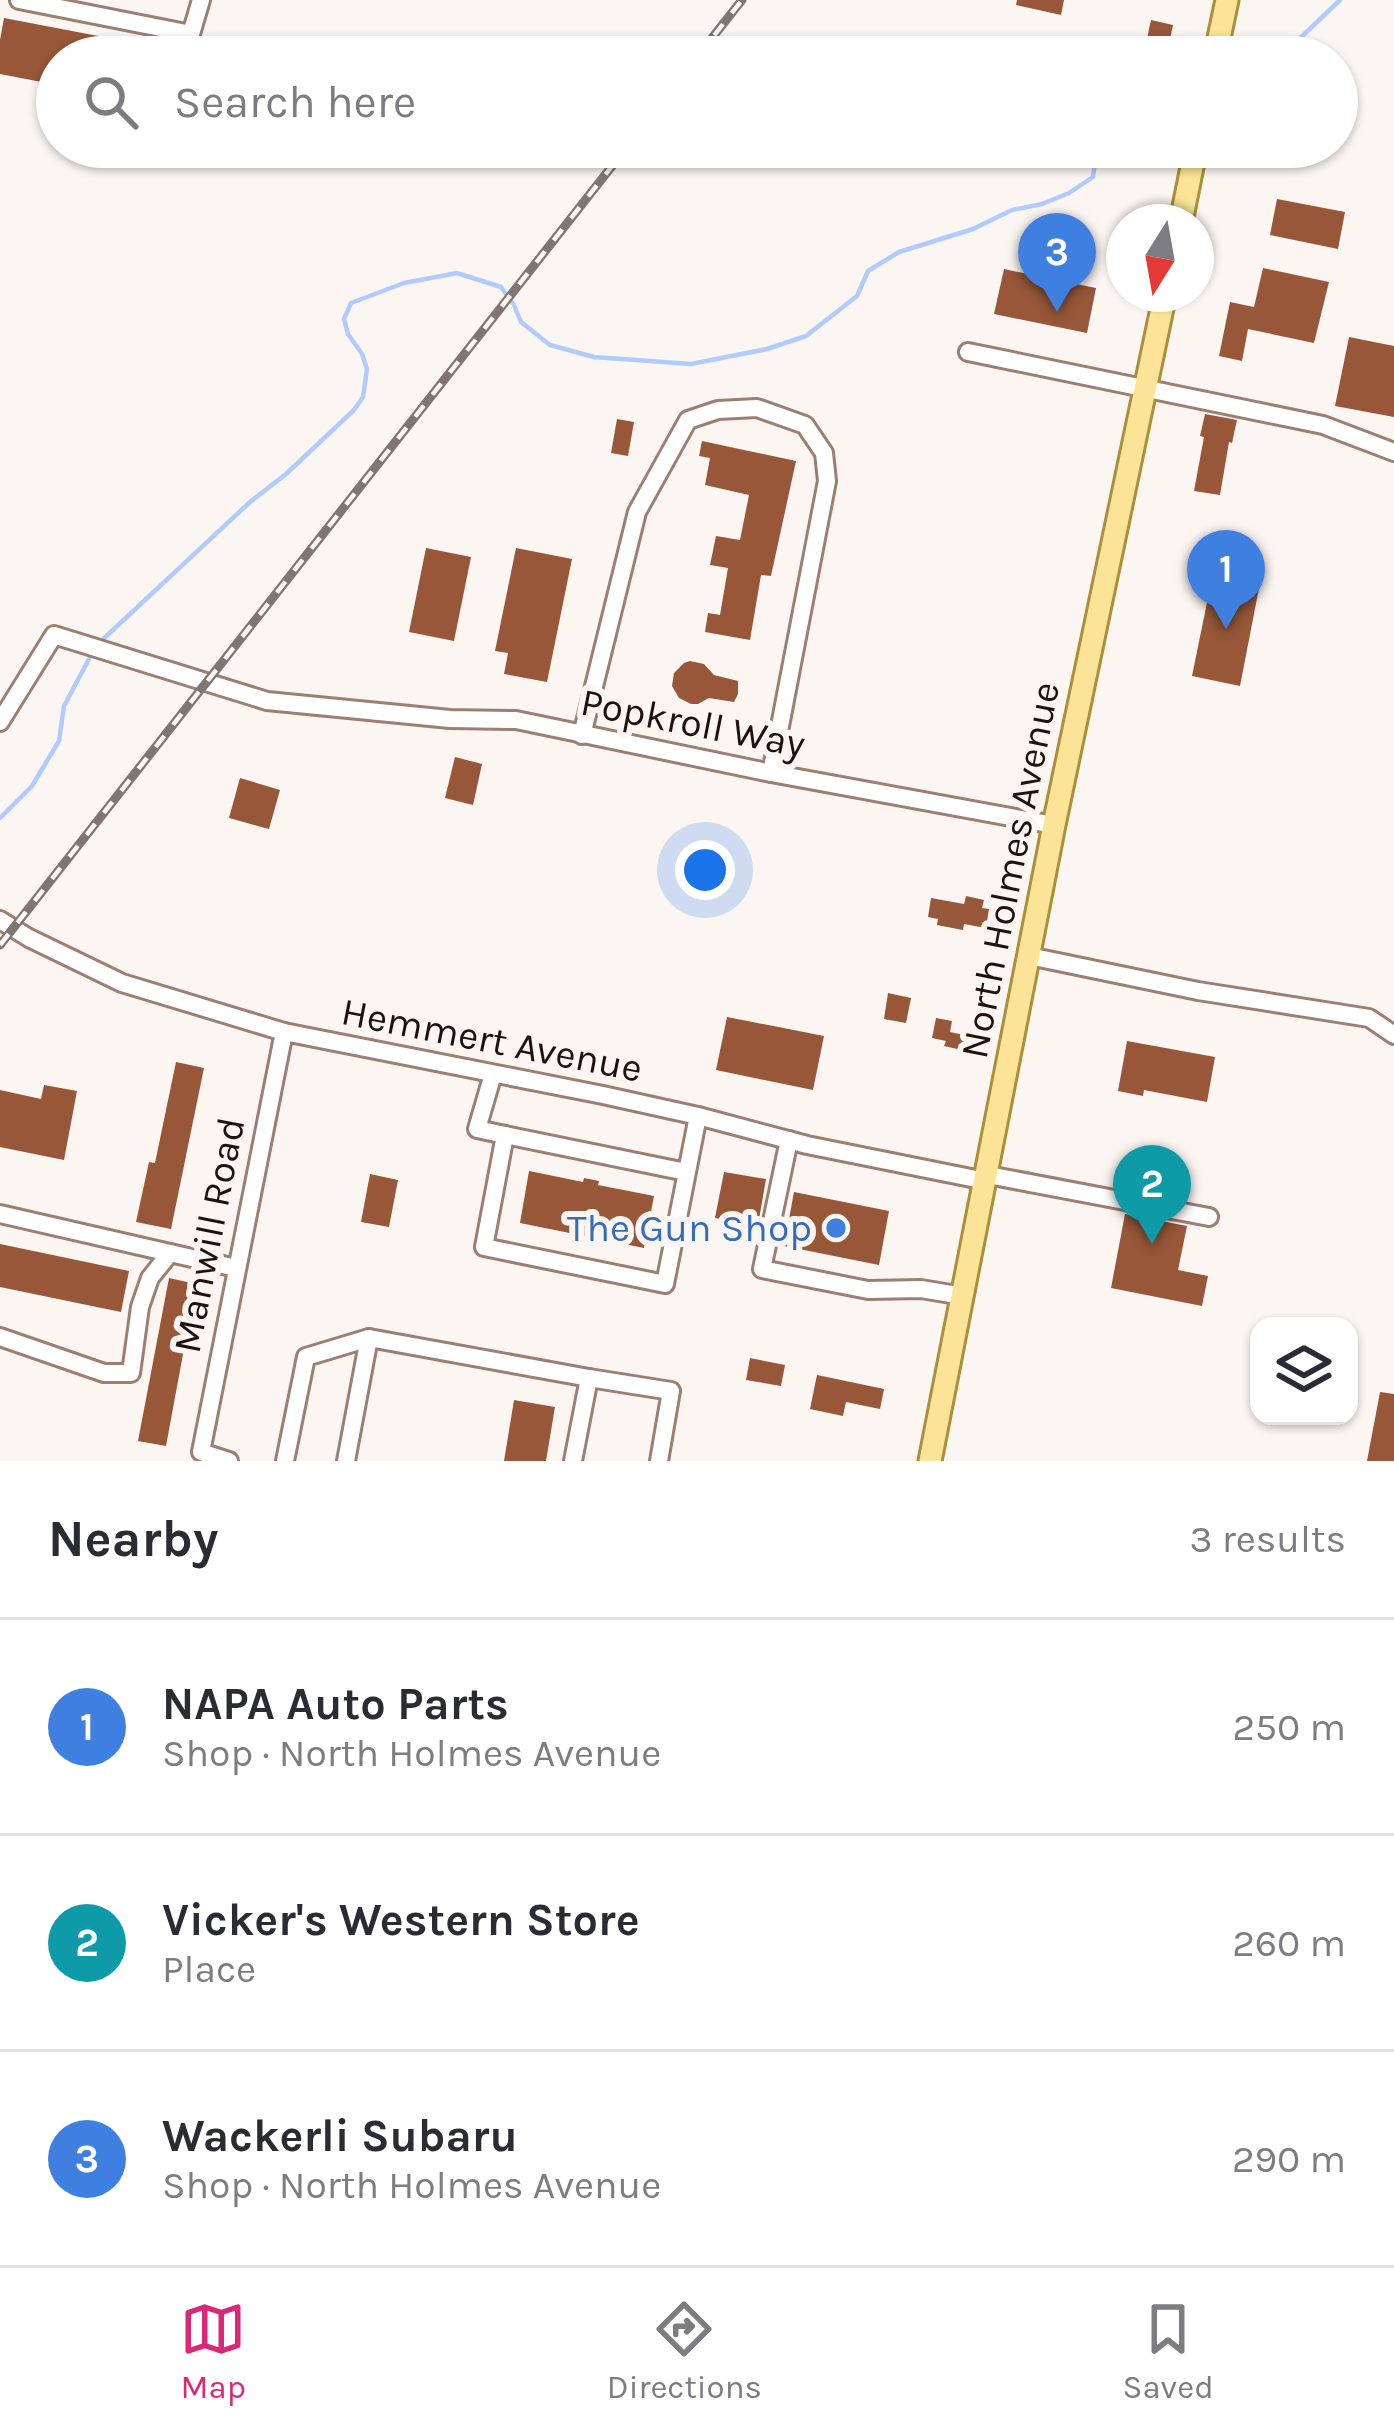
<!DOCTYPE html>
<html lang="en">
<head>
<meta charset="utf-8">
<style>
  :root { --surface:#fff; --page:#f2f2f3; --text:#2b2b33; --muted:#7c7c81; --line:#e1e1e2; --accent:#db2777 }
  body { margin:0; font-family:Karla,sans-serif; background:var(--page); color:var(--text) }
  .controls { position:absolute; right:36px; bottom:36px; display:grid; overflow:hidden; border-radius:24px; box-shadow:0 3px 9px #0004 }
  .controls button { width:108px; height:108px; display:grid; place-items:center; padding:0; border:0; border-bottom:3px solid var(--line); background:var(--surface); color:var(--text); font:60px sans-serif }
  .compass { position:absolute; left:1106px; top:204px; width:108px; height:108px; border-radius:50%; background:var(--surface); box-shadow:0 3px 9px #0004; rotate:191deg }
  .you { position:absolute; left:705px; top:870px; width:42px; height:42px; margin:-30px; border:9px solid #fff; border-radius:50%; background:#1a73e8; box-shadow:0 0 0 18px #1a73e833 }
  .badge { display:grid; place-items:center; width:78px; height:78px; border-radius:50%; background:var(--accent); color:#fff; font-size:39px; font-weight:700 }
  .pin { position:absolute; translate:-50% -99px; filter:drop-shadow(0 3px 6px #0008) }
  .pin::after { content:''; position:absolute; top:63px; width:42px; height:36px; background:inherit; clip-path:polygon(0 0,100% 0,50% 100%) }
  .list { margin:0; padding:0; list-style:none }
  h2 { display:flex; justify-content:space-between; align-items:center; height:156px; margin:0; padding:0 48px; font-size:51px }
  h2 small { font-size:39px; font-weight:400; color:var(--muted) }
  .list li { display:grid; grid-template-columns:78px 1fr auto; gap:36px; align-items:center; box-sizing:border-box; height:216px; padding:0 48px; border-top:3px solid var(--line) }
  .list b { display:block; font-size:45px; white-space:nowrap }
  .list p { margin:0; font-size:39px; white-space:nowrap; color:var(--muted) }
  .list em { font-size:39px; font-style:normal; color:var(--muted) }
  .icon { flex:none; width:66px; height:66px; fill:none; stroke:currentColor; stroke-width:2; stroke-linecap:round; stroke-linejoin:round }
  .map { position:relative; flex:none; width:1394px; height:1461px; overflow:hidden }
  .search { position:absolute; background:var(--surface); box-shadow:0 3px 9px #0004; left:36px; right:36px; top:36px; height:132px; display:flex; align-items:center; gap:30px; box-sizing:border-box; padding:0 42px; border-radius:66px; color:var(--muted); font-size:45px }
  .sheet { height:804px; background:var(--surface) }
  nav { display:flex; justify-content:space-around; align-items:center; box-sizing:border-box; height:168px; border-top:3px solid var(--line); background:var(--surface); font-size:33px; color:var(--muted) }
  nav a { display:grid; justify-items:center; gap:6px }
  nav .on { color:var(--accent) }
  .map>svg:first-child { display:block }
  .lines { fill:none; stroke-linecap:round; stroke-linejoin:round }
  .stream { stroke:#b0cbfd; stroke-width:4.5 }
  .building { fill:#975738 }
  .minor-casing { stroke:#9d7f72; stroke-width:22 }
  .major-casing { stroke:#ab8f3a; stroke-width:27 }
  .minor { stroke:#fff; stroke-width:16 }
  .major { stroke:#fbe497; stroke-width:21 }
  .rail-casing { stroke:#7f7672; stroke-width:9 }
  .rail { stroke:#fcf6f3; stroke-width:4.5; stroke-dasharray:14; stroke-linecap:butt }
  .shop-dot { fill:#3f7fe0; stroke:#fcf6f3; stroke-width:4.5 }
  .labels { text-anchor:middle; dominant-baseline:central; stroke-width:12; stroke-linejoin:round; paint-order:stroke }
  .street-label { font-size:39px; fill:#1d120d; stroke:#fcf6f3 }
  .shop-label { font-size:39px; fill:#366cbe; stroke:#fcf6f3; text-anchor:end }
</style>
</head>
<body>
<div class="map">
<svg width="1394" height="1461" viewBox="0 0 1394 1461">
  <rect width="100%" height="100%" fill="#fcf6f3"/>
  <g class="lines">
    <g class="stream">
      <polyline points="1289,57 1297,41 1340,0"/>
      <polyline points="100,642 250,502 286,474 354,410 363,397 367,369 362,354 348,334 344,319 351,303 404,283 457,273 501,287 514,305 521,322 550,345 594,357 691,364 767,349 806,336 857,296 868,271 899,252 973,229 1012,210 1042,204 1069,193 1093,177 1097,147"/>
      <polyline points="0,818 32,786 59,741 64,706 89,659"/>
    </g>
  </g>
  <g class="building">
    <polygon points="1017,0 1064,0 1061,15 1016,5"/>
    <polygon points="4,18 140,44 137,57 57,57 57,85 0,74 0,40"/>
    <polygon points="1151,20 1173,25 1167,53 1145,48"/>
    <polygon points="1277,199 1345,212 1338,249 1270,235"/>
    <polygon points="1263,268 1329,282 1314,343 1248,329 1242,361 1219,356 1230,302 1254,307"/>
    <polygon points="1004,269 1096,288 1087,333 994,314"/>
    <polygon points="1349,337 1394,346 1394,417 1335,406"/>
    <polygon points="1205,414 1237,420 1232,443 1229,442 1220,495 1194,491 1204,437 1200,436"/>
    <polygon points="617,419 634,422 628,456 611,453"/>
    <polygon points="702,441 796,461 771,576 761,575 750,640 705,632 708,613 720,615 728,568 710,565 716,536 740,540 749,495 705,485 710,458 699,456"/>
    <polygon points="426,548 471,557 454,641 409,632"/>
    <polygon points="516,548 572,559 547,682 504,674 508,653 495,651"/>
    <polygon points="1213,573 1260,583 1240,686 1192,676"/>
    <polygon points="690,661 704,664 714,675 738,681 738,694 734,702 709,698 698,704 691,704 679,698 672,686 674,673 684,663"/>
    <polygon points="455,757 482,764 473,805 445,798"/>
    <polygon points="240,778 280,790 269,829 229,818"/>
    <polygon points="966,896 984,900 982,908 989,909 986,928 964,924 963,930 937,925 938,919 928,917 931,898 964,904"/>
    <polygon points="888,993 911,998 906,1023 884,1019"/>
    <polygon points="727,1017 824,1036 813,1090 716,1070"/>
    <polygon points="936,1018 952,1021 950,1032 969,1036 966,1051 944,1046 946,1041 932,1038"/>
    <polygon points="1127,1041 1215,1057 1207,1102 1144,1090 1143,1096 1118,1091"/>
    <polygon points="176,1062 204,1068 171,1229 136,1222 149,1162 155,1163"/>
    <polygon points="44,1085 77,1091 64,1160 0,1147 0,1090 41,1099"/>
    <polygon points="529,1171 583,1182 584,1178 599,1181 598,1185 654,1196 644,1248 520,1223"/>
    <polygon points="724,1172 766,1179 758,1225 715,1218"/>
    <polygon points="370,1174 398,1180 389,1227 361,1222"/>
    <polygon points="794,1192 889,1211 879,1265 784,1246"/>
    <polygon points="1125,1214 1187,1226 1178,1270 1208,1276 1202,1306 1111,1288"/>
    <polygon points="0,1244 129,1271 121,1312 0,1287"/>
    <polygon points="169,1278 196,1284 166,1446 138,1441"/>
    <polygon points="750,1358 785,1365 781,1386 746,1380"/>
    <polygon points="817,1375 884,1389 880,1409 846,1402 843,1416 810,1409"/>
    <polygon points="1380,1392 1394,1394 1394,1461 1367,1461"/>
    <polygon points="514,1400 555,1407 546,1461 504,1461"/>
  </g>
  <g class="lines">
    <g class="minor-casing">
      <g id="minor">
        <polyline points="19,0 191,34 201,0"/>
        <polyline points="188,57 191,34"/>
        <polyline points="968,352 1323,425 1394,452"/>
        <polyline points="0,722 54,635 267,701 450,719 516,720 771,773 1054,825"/>
        <polyline points="582,735 637,512 688,420 718,410 757,408 805,425 824,453 827,481 771,773"/>
        <polyline points="0,920 29,938 122,983 284,1032 603,1095 698,1116 807,1145 986,1181"/>
        <polyline points="1029,956 1198,991 1369,1018 1394,1035"/>
        <polyline points="493,1074 477,1129 505,1135"/>
        <polyline points="789,1140 762,1269 868,1290 921,1289 963,1296"/>
        <polyline points="686,1172 505,1135 484,1247 665,1284 698,1116"/>
        <polyline points="988,1175 1209,1217"/>
        <polyline points="0,1214 170,1253"/>
        <polyline points="0,1337 104,1373 131,1373 140,1307 150,1278 170,1253 236,1268"/>
        <polyline points="589,1378 671,1391 659,1461"/>
        <polyline points="229,1461 201,1452 284,1032"/>
        <polyline points="285,1461 306,1357 369,1338"/>
        <polyline points="346,1461 369,1338 589,1378 573,1461"/>
      </g>
    </g>
    <g class="major-casing">
      <g id="major">
        <polyline points="1215,57 1227,0"/>
        <polyline points="1181,222 1196,147"/>
        <polyline points="930,1461 1054,825 1165,294"/>
      </g>
    </g>
    <use href="#minor" class="minor"/>
    <use href="#major" class="major"/>
    <g class="rail-casing">
      <g id="rail">
        <polyline points="697,57 742,0"/>
        <polyline points="0,945 627,147"/>
      </g>
    </g>
    <use href="#rail" class="rail"/>
  </g>
  <circle class="shop-dot" cx="836" cy="1228" r="12"/>
  <g class="labels">
    <g class="street-label">
      <text transform="translate(693 723) rotate(11)">Popkroll Way</text>
      <text transform="translate(1010 870) rotate(-79)">North Holmes Avenue</text>
      <text transform="translate(492 1040) rotate(11)">Hemmert Avenue</text>
      <text transform="translate(209 1235) rotate(-79)">Manwill Road</text>
    </g>
    <g class="shop-label">
      <text x="812" y="1228">The Gun Shop</text>
    </g>
  </g>
</svg>
<div class="controls">
<button><svg class="icon" aria-label="layers" viewBox="0 0 24 24"><path d="M12 4l9 5-9 5-9-5zM3 14l9 5 9-5"/></svg></button>
</div>
<svg class="compass" viewBox="-18 -18 36 36"><path d="M0-13l5 13h-10z" fill="#e53935"/><path d="M0 13l5-13h-10z" fill="#7c7c81"/></svg>
<div class="you"></div>
<div class="pin badge" style="left:1226px;top:629px;background:#3f7fe0">1</div>
<div class="pin badge" style="left:1152px;top:1244px;background:#0f9aa8">2</div>
<div class="pin badge" style="left:1057px;top:312px;background:#3f7fe0">3</div>
<div class="search"><svg class="icon" aria-label="search" viewBox="0 0 24 24"><circle cx="10" cy="10" r="6"/><path d="M15 15l6 6"/></svg>Search here</div>
</div>
<section class="sheet">
<h2>Nearby<small>3 results</small></h2>
<ul class="list">
<li><span class="badge" style="background:#3f7fe0">1</span><div><b>NAPA Auto Parts</b><p>Shop · North Holmes Avenue</p></div><em>250 m</em></li>
<li><span class="badge" style="background:#0f9aa8">2</span><div><b>Vicker's Western Store</b><p>Place</p></div><em>260 m</em></li>
<li><span class="badge" style="background:#3f7fe0">3</span><div><b>Wackerli Subaru</b><p>Shop · North Holmes Avenue</p></div><em>290 m</em></li>
</ul>
</section>
<nav>
<a class="on"><svg class="icon" aria-label="map" viewBox="0 0 24 24"><path d="M3 6l6-2 6 2 6-2v14l-6 2-6-2-6 2zM9 4v14M15 6v14"/></svg>Map</a>
<a><svg class="icon" aria-label="directions" viewBox="0 0 24 24"><path d="M12 3l9 9-9 9-9-9zM9 14v-3h6M13 9l2 2-2 2"/></svg>Directions</a>
<a><svg class="icon" aria-label="saved" viewBox="0 0 24 24"><path d="M7 4h10v16l-5-4-5 4z"/></svg>Saved</a>
</nav>
</body>
</html>
